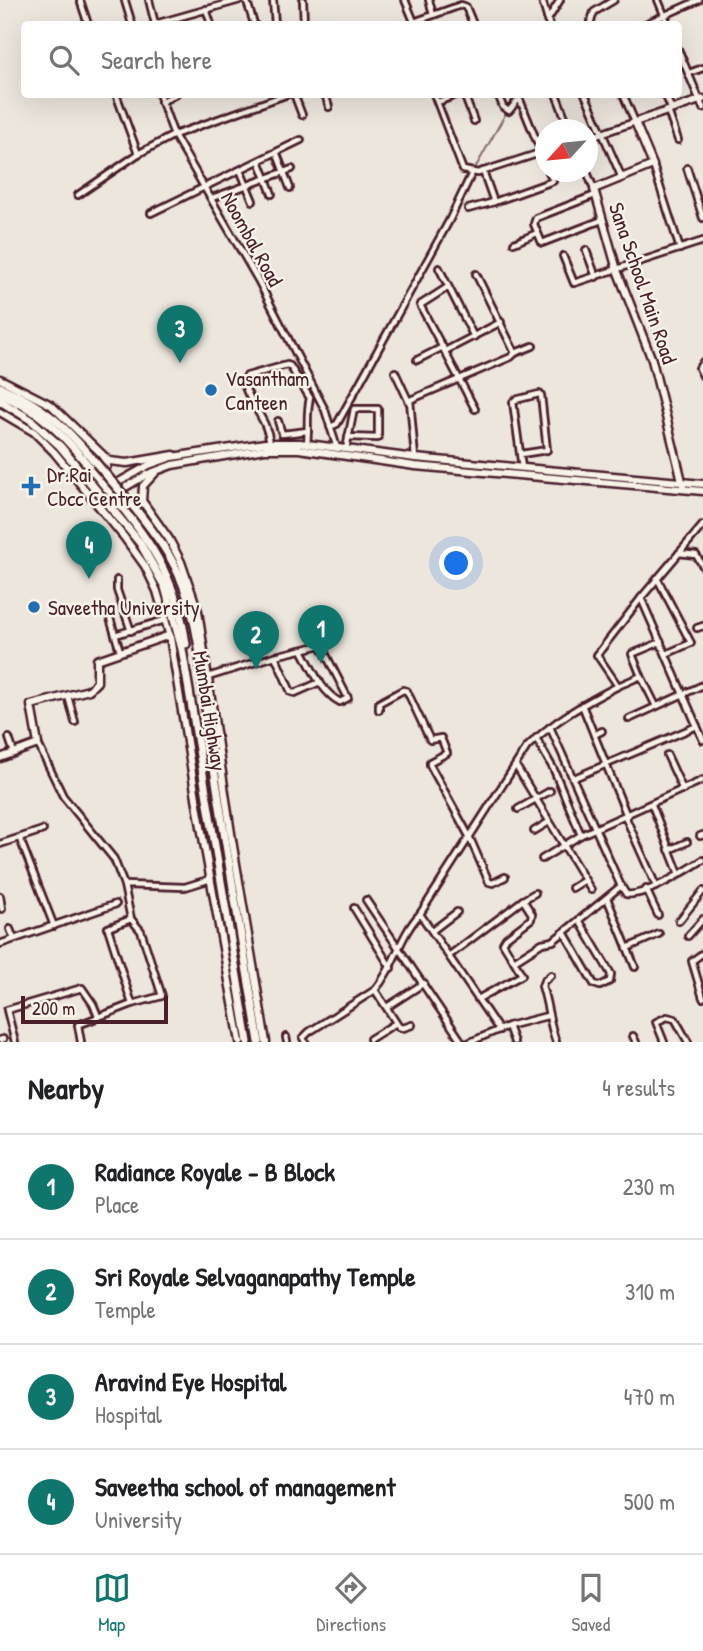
<!DOCTYPE html>
<html lang="en">
<head>
<meta charset="utf-8">
<style>
  :root { --surface:#fff; --page:#f6f6f6; --text:#202124; --muted:#757577; --line:#e0e0e0; --accent:#0f766e }
  body { margin:0; font-family:"Patrick Hand",sans-serif; background:var(--page); color:var(--text) }
  .compass { position:absolute; left:535px; top:119px; width:63px; height:63px; border-radius:50%; background:var(--surface); box-shadow:0 7px 28px #0002; rotate:243deg }
  .scale { position:absolute; left:21px; bottom:18px; width:147px; box-sizing:border-box; padding-left:7px; border:4px solid #4a1f2b; border-top:0; font-size:19px; line-height:24px; white-space:nowrap; color:#4a1f2b; -webkit-text-stroke:5px #f7f3e8; paint-order:stroke }
  .you { position:absolute; left:457px; top:564px; width:24px; height:24px; margin:-18px; border:5px solid #fff; border-radius:50%; background:#1a73e8; box-shadow:0 0 0 10px #1a73e833 }
  .badge { display:grid; place-items:center; width:46px; height:46px; border-radius:50%; background:var(--accent); color:#fff; font-size:23px; font-weight:700 }
  .pin { position:absolute; translate:-50% -58px; filter:drop-shadow(0 2px 4px #0008) }
  .pin::after { content:''; position:absolute; top:37px; width:24px; height:21px; background:inherit; clip-path:polygon(0 0,100% 0,50% 100%) }
  .list { margin:0; padding:0; list-style:none }
  h2 { display:flex; justify-content:space-between; align-items:center; height:91px; margin:0; padding:0 28px; font-size:30px }
  h2 small { font-size:23px; font-weight:400; color:var(--muted) }
  .list li { display:grid; grid-template-columns:46px 1fr auto; gap:21px; align-items:center; box-sizing:border-box; height:105px; padding:0 28px; border-top:2px solid var(--line) }
  .list b { display:block; font-size:26px; white-space:nowrap }
  .list p { margin:0; font-size:23px; white-space:nowrap; color:var(--muted) }
  .list em { font-size:23px; font-style:normal; color:var(--muted) }
  .icon { flex:none; width:38px; height:38px; fill:none; stroke:currentColor; stroke-width:2; stroke-linecap:round; stroke-linejoin:round }
  .map { position:relative; flex:none; width:703px; height:1042px; overflow:hidden }
  .search { position:absolute; background:var(--surface); box-shadow:0 7px 28px #0002; left:21px; right:21px; top:21px; height:77px; display:flex; align-items:center; gap:18px; box-sizing:border-box; padding:0 24px; border-radius:7px; color:var(--muted); font-size:26px }
  .sheet { height:511px; background:var(--surface) }
  nav { display:flex; justify-content:space-around; align-items:center; box-sizing:border-box; height:98px; border-top:2px solid var(--line); background:var(--surface); font-size:19px; color:var(--muted) }
  nav a { display:grid; justify-items:center; gap:4px }
  nav .on { color:var(--accent) }
  .map>svg:first-child { display:block }
  .lines { fill:none; stroke-linecap:round; stroke-linejoin:round }
  .stream { stroke:#896c6f; stroke-width:2 }
  .street-casing { stroke:#4a1f2b; stroke-width:10 }
  .secondary-casing { stroke:#4a1f2b; stroke-width:11 }
  .primary-casing { stroke:#4a1f2b; stroke-width:11 }
  .highway-casing { stroke:#4a1f2b; stroke-width:12 }
  .street { stroke:#f7f3e8; stroke-width:4.5 }
  .secondary { stroke:#f7f3e8; stroke-width:6 }
  .primary { stroke:#f7f3e8; stroke-width:6 }
  .highway { stroke:#f7f3e8; stroke-width:7 }
  .highway-bridge-casing { stroke:#4a1f2b; stroke-width:12; stroke-linecap:butt }
  .highway-bridge { stroke:#f7f3e8; stroke-width:7 }
  .poi-dot { fill:#1f6fb2; stroke:#f7f3e8; stroke-width:2.5 }
  .labels { text-anchor:middle; dominant-baseline:central; stroke-width:5; stroke-linejoin:round; paint-order:stroke }
  .street-label { font-size:21px; fill:#4a1f2b; stroke:#f7f3e8 }
  .poi-label { font-size:21px; fill:#4a1f2b; stroke:#f7f3e8; text-anchor:start }
</style>
</head>
<body>
<div class="map">
<svg width="703" height="1042" viewBox="0 0 703 1042">
  <rect width="100%" height="100%" fill="#ece6dd"/>
  <filter id="ink" filterUnits="userSpaceOnUse"><feTurbulence type="fractalNoise" baseFrequency=".0143" numOctaves="2"/><feDisplacementMap in="SourceGraphic" scale="14" xChannelSelector="R" yChannelSelector="G"/><feConvolveMatrix kernelMatrix="1 2 1 2 8 2 1 2 1" color-interpolation-filters="sRGB"/></filter>
  <g filter="url(#ink)">
    <g class="lines">
      <g class="stream">
        <polyline points="508,108 516,94"/>
        <polyline points="473,172 506,113"/>
        <polyline points="359,378 450,214"/>
      </g>
      <g class="street-casing">
        <g id="street">
          <polyline points="80,0 88,24"/>
          <polyline points="149,0 155,24"/>
          <polyline points="243,0 247,2 254,24"/>
          <polyline points="273,0 275,24"/>
          <polyline points="303,0 304,24"/>
          <polyline points="405,0 415,24"/>
          <polyline points="429,0 433,15"/>
          <polyline points="542,0 549,24"/>
          <polyline points="658,0 668,24"/>
          <polyline points="125,1 132,24"/>
          <polyline points="206,9 211,24"/>
          <polyline points="547,21 560,0"/>
          <polyline points="414,22 461,5 466,7 473,24"/>
          <polyline points="155,24 240,0"/>
          <polyline points="590,24 594,12 614,0"/>
          <polyline points="645,24 699,0"/>
          <polyline points="678,49 703,108"/>
          <polyline points="689,73 703,68"/>
          <polyline points="116,94 138,154 174,135 258,280 325,410 337,448"/>
          <polyline points="159,94 174,135 288,94"/>
          <polyline points="294,94 302,115"/>
          <polyline points="325,94 329,107"/>
          <polyline points="434,94 463,170 478,173 546,151"/>
          <polyline points="464,94 474,121"/>
          <polyline points="498,94 503,107 509,111 517,101 520,100 546,164"/>
          <polyline points="556,94 570,130"/>
          <polyline points="585,94 622,178"/>
          <polyline points="665,94 671,108"/>
          <polyline points="161,102 176,94"/>
          <polyline points="438,102 458,94"/>
          <polyline points="668,111 678,140"/>
          <polyline points="588,138 635,122 623,94"/>
          <polyline points="277,154 290,188"/>
          <polyline points="260,163 272,194"/>
          <polyline points="653,165 680,249"/>
          <polyline points="687,168 703,218"/>
          <polyline points="483,171 494,202 553,181 549,172"/>
          <polyline points="241,172 253,201"/>
          <polyline points="587,172 594,189"/>
          <polyline points="78,195 138,154"/>
          <polyline points="595,195 536,218 534,224 542,243 602,220"/>
          <polyline points="212,198 292,169"/>
          <polyline points="468,209 494,202"/>
          <polyline points="151,213 301,140"/>
          <polyline points="514,243 537,233"/>
          <polyline points="586,250 596,277"/>
          <polyline points="563,256 574,283 703,241"/>
          <polyline points="439,268 474,337"/>
          <polyline points="476,274 515,353 533,346"/>
          <polyline points="445,352 420,305 448,287"/>
          <polyline points="417,360 443,347"/>
          <polyline points="703,362 699,368 703,376"/>
          <polyline points="395,372 409,402"/>
          <polyline points="475,409 445,352 447,350 501,322"/>
          <polyline points="278,421 282,434 308,431"/>
          <polyline points="330,427 337,424 449,221 472,173"/>
          <path d="M270,443c-3,-26 -23,-41 -27,-63l4,-4 40,-11 3,1 20,32c-4,15 -1,30 -3,46"/>
          <polyline points="346,449 354,409 378,409 378,438 348,437"/>
          <polyline points="521,454 547,450 541,395 539,394 515,400 513,402 522,468"/>
          <polyline points="415,458 410,400 511,357 515,353"/>
          <polyline points="679,553 696,555 703,566"/>
          <polyline points="657,578 691,643 666,654"/>
          <polyline points="117,580 117,590 131,631"/>
          <polyline points="641,598 703,740"/>
          <polyline points="109,615 120,651"/>
          <polyline points="697,628 703,626"/>
          <polyline points="115,635 165,620"/>
          <path d="M275,656l46,-11 27,53 -8,4c-19,-10 -28,-34 -38,-52"/>
          <polyline points="641,676 632,654 661,642"/>
          <polyline points="208,677 275,656 291,692 295,693 320,682"/>
          <polyline points="618,686 641,676 656,706"/>
          <polyline points="68,696 75,722"/>
          <polyline points="582,705 627,816"/>
          <polyline points="379,710 379,703 403,690 407,691 430,740 441,738 447,753 430,762 430,765 469,836 489,882 493,883 505,877"/>
          <polyline points="629,719 703,685"/>
          <path d="M550,727l70,157 6,10c18,4 61,-24 77,-34"/>
          <polyline points="594,735 602,731"/>
          <polyline points="9,738 14,753"/>
          <polyline points="536,738 554,770 581,835"/>
          <polyline points="38,744 63,796 114,859 124,885"/>
          <polyline points="667,755 683,790"/>
          <polyline points="516,766 591,890"/>
          <polyline points="574,778 697,726"/>
          <polyline points="652,805 679,874"/>
          <polyline points="518,809 550,791"/>
          <polyline points="625,816 656,886"/>
          <polyline points="534,831 549,822"/>
          <polyline points="700,836 703,835"/>
          <polyline points="20,839 54,926"/>
          <polyline points="0,844 43,830"/>
          <polyline points="669,850 687,842"/>
          <polyline points="542,859 581,835 703,780"/>
          <polyline points="572,888 585,880"/>
          <polyline points="646,889 658,915"/>
          <polyline points="0,896 2,909"/>
          <polyline points="607,898 635,967"/>
          <polyline points="366,900 462,1042"/>
          <polyline points="523,900 535,893"/>
          <polyline points="354,908 391,968"/>
          <polyline points="420,914 499,1030"/>
          <polyline points="131,919 141,931 162,996 132,1004"/>
          <polyline points="679,921 703,891"/>
          <polyline points="10,929 14,939"/>
          <polyline points="432,931 457,912"/>
          <polyline points="564,932 594,984 600,986 610,981 611,974 579,920"/>
          <polyline points="688,936 703,919"/>
          <polyline points="0,944 116,904"/>
          <polyline points="627,948 659,934"/>
          <polyline points="703,953 692,961 703,998"/>
          <polyline points="450,955 523,900 532,914 531,919 506,938 503,943 514,961"/>
          <path d="M551,975l-7,6 -2,5c6,19 7,36 14,56"/>
          <polyline points="375,990 399,1027 403,1028 412,1025"/>
          <polyline points="478,999 522,975 514,961 542,943 553,941 621,886"/>
          <polyline points="387,1007 424,983"/>
          <polyline points="508,1026 514,1042"/>
          <polyline points="633,1036 636,1042"/>
          <polyline points="286,1037 287,1042"/>
          <polyline points="370,1039 396,1023"/>
          <polyline points="0,1040 3,1039"/>
          <polyline points="15,1042 7,1010 82,988 93,1004 98,1016"/>
          <polyline points="81,1042 78,1025 132,1004 108,928 131,919 124,885 185,887 211,879"/>
          <path d="M305,1042l-2,-4 6,-6 66,-42c20,-23 24,-54 45,-76l107,-167c26,-26 58,-44 91,-61l-21,-31 44,-57 62,-73"/>
          <polyline points="470,1042 508,1026 547,1016"/>
          <polyline points="664,1042 656,1022 667,1017 675,1019 688,1042"/>
        </g>
      </g>
      <g class="secondary-casing">
        <g id="secondary">
          <polyline points="0,379 51,405 109,461 127,463 174,455"/>
          <polyline points="0,412 34,432 54,452 124,537 145,566 157,591 170,637 198,810 240,1042"/>
          <polyline points="156,472 143,486 142,501 169,539 181,562 198,611 232,840 266,1042"/>
          <polyline points="683,485 652,360 617,270 594,189 653,165 635,122 703,99"/>
          <polyline points="0,758 38,744 31,705 89,690 97,682 97,660 170,635"/>
        </g>
      </g>
      <g class="primary-casing">
        <g id="primary">
          <polyline points="112,486 149,465 172,457 265,443 300,443 415,458 703,484"/>
          <polyline points="117,492 148,474 172,465 265,449 299,449 415,466 703,491"/>
        </g>
      </g>
      <g class="highway-casing">
        <g id="highway">
          <path d="M0,387c46,20 65,39 96,76"/>
          <path d="M0,394c16,8 33,15 46,27 22,18 40,42 58,64 43,51 72,90 82,159"/>
          <polyline points="0,401 31,420 60,446 140,543 165,587 182,649 248,1042"/>
          <polyline points="100,472 106,467 104,459"/>
          <path d="M137,511c19,24 36,46 47,76 19,51 19,108 27,162 15,98 31,195 48,293"/>
        </g>
      </g>
      <use href="#street" class="street"/>
      <use href="#secondary" class="secondary"/>
      <use href="#primary" class="primary"/>
      <use href="#highway" class="highway"/>
      <g class="highway-bridge-casing">
        <polyline id="highway-bridge" points="96,463 137,511"/>
      </g>
      <use href="#highway-bridge" class="highway-bridge"/>
    </g>
  </g>
  <g class="poi-dot">
    <circle cx="211" cy="390" r="7"/>
    <path d="M27.5 475.5h7v7h7v7h-7v7h-7v-7h-7v-7h7z"/>
    <circle cx="34" cy="607" r="7"/>
  </g>
  <g class="labels">
    <g class="street-label">
      <text transform="translate(252 239) rotate(61)">Noombal Road</text>
      <text transform="translate(643 283) rotate(71)">Sana School Main Road</text>
      <text transform="translate(210 711) rotate(81)">Mumbai Highway</text>
    </g>
    <g class="poi-label">
      <text x="225" y="378">Vasantham<tspan x="225" dy="24">Canteen</tspan></text>
      <text x="47" y="474">Dr.Rai<tspan x="47" dy="24">Cbcc Centre</tspan></text>
      <text x="48" y="607">Saveetha University</text>
    </g>
  </g>
</svg>
<svg class="compass" viewBox="-18 -18 36 36"><path d="M0-13l5 13h-10z" fill="#e53935"/><path d="M0 13l5-13h-10z" fill="#757577"/></svg>
<div class="scale">200 m</div>
<div class="you"></div>
<div class="pin badge" style="left:321px;top:663px">1</div>
<div class="pin badge" style="left:256px;top:669px">2</div>
<div class="pin badge" style="left:180px;top:363px">3</div>
<div class="pin badge" style="left:89px;top:579px">4</div>
<div class="search"><svg class="icon" aria-label="search" viewBox="0 0 24 24"><circle cx="10" cy="10" r="6"/><path d="M15 15l6 6"/></svg>Search here</div>
</div>
<section class="sheet">
<h2>Nearby<small>4 results</small></h2>
<ul class="list">
<li><span class="badge">1</span><div><b>Radiance Royale - B Block</b><p>Place</p></div><em>230 m</em></li>
<li><span class="badge">2</span><div><b>Sri Royale Selvaganapathy Temple</b><p>Temple</p></div><em>310 m</em></li>
<li><span class="badge">3</span><div><b>Aravind Eye Hospital</b><p>Hospital</p></div><em>470 m</em></li>
<li><span class="badge">4</span><div><b>Saveetha school of management</b><p>University</p></div><em>500 m</em></li>
</ul>
</section>
<nav>
<a class="on"><svg class="icon" aria-label="map" viewBox="0 0 24 24"><path d="M3 6l6-2 6 2 6-2v14l-6 2-6-2-6 2zM9 4v14M15 6v14"/></svg>Map</a>
<a><svg class="icon" aria-label="directions" viewBox="0 0 24 24"><path d="M12 3l9 9-9 9-9-9zM9 14v-3h6M13 9l2 2-2 2"/></svg>Directions</a>
<a><svg class="icon" aria-label="saved" viewBox="0 0 24 24"><path d="M7 4h10v16l-5-4-5 4z"/></svg>Saved</a>
</nav>
</body>
</html>
